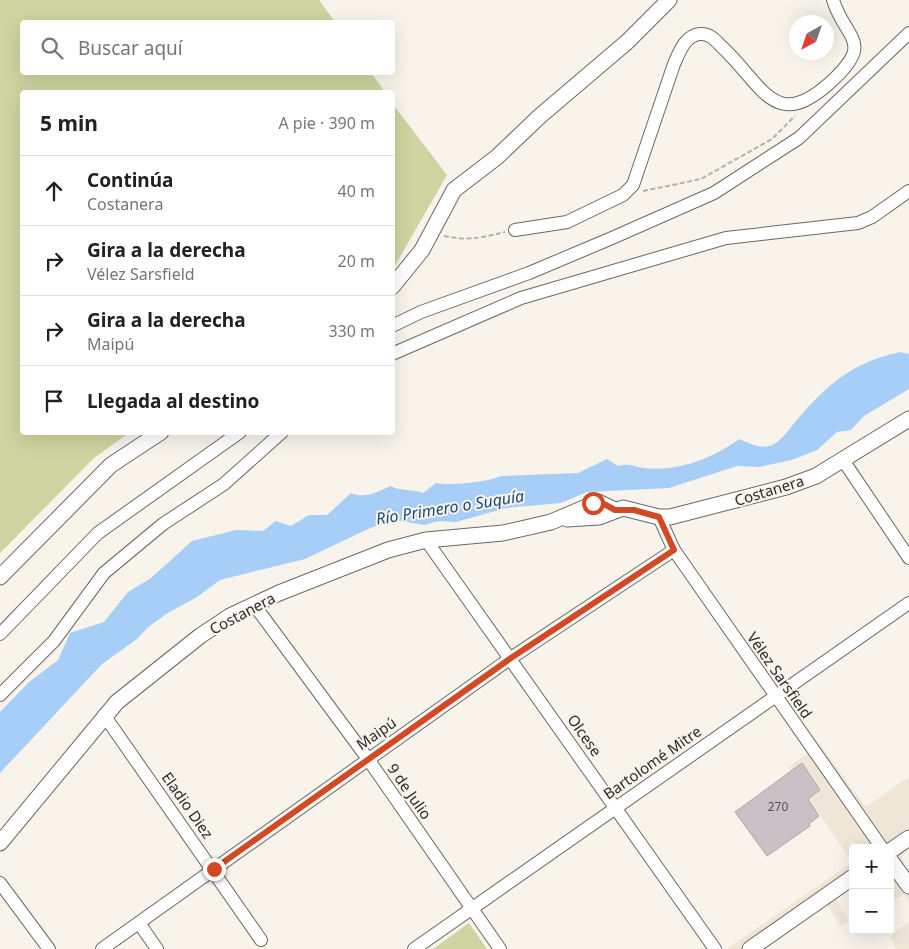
<!DOCTYPE html>
<html lang="es">
<head>
<meta charset="utf-8">
<style>
  :root { --surface:#fff; --page:#f2f2f2; --text:#222; --muted:#767676; --line:#e0e0e0 }
  body { margin:0; font-family:"Noto Sans",sans-serif; background:var(--page); color:var(--text) }
  .controls { position:absolute; right:15px; bottom:15px; display:grid; overflow:hidden; border-radius:5px; box-shadow:0 5px 20px #0002 }
  .controls button { width:45px; height:45px; display:grid; place-items:center; padding:0; border:0; border-bottom:1px solid var(--line); background:var(--surface); color:var(--text); font:25px sans-serif }
  .compass { position:absolute; left:789px; top:15px; width:45px; height:45px; border-radius:50%; background:var(--surface); box-shadow:0 5px 20px #0002; rotate:220deg }
  .stop { position:absolute; width:15px; height:15px; margin:-11px; border:4px solid #d24923; border-radius:50%; background:#fff }
  .stop.end { background:#d24923; border-color:#fff; box-shadow:0 1px 5px #0008 }
  .list { margin:0; padding:0; list-style:none }
  h2 { display:flex; justify-content:space-between; align-items:center; height:65px; margin:0; padding:0 20px; font-size:21px }
  h2 small { font-size:16px; font-weight:400; color:var(--muted) }
  .list li { display:grid; grid-template-columns:32px 1fr auto; gap:15px; align-items:center; box-sizing:border-box; height:70px; padding:0 20px; border-top:1px solid var(--line) }
  .list b { display:block; font-size:19px; white-space:nowrap }
  .list p { margin:0; font-size:16px; white-space:nowrap; color:var(--muted) }
  .list em { font-size:16px; font-style:normal; color:var(--muted) }
  .icon { flex:none; width:28px; height:28px; fill:none; stroke:currentColor; stroke-width:2; stroke-linecap:round; stroke-linejoin:round }
  .map { position:relative; flex:none; width:909px; height:949px; overflow:hidden }
  .search { position:absolute; background:var(--surface); box-shadow:0 5px 20px #0002; left:20px; top:20px; width:375px; height:55px; display:flex; align-items:center; gap:12px; box-sizing:border-box; padding:0 18px; border-radius:5px; color:var(--muted); font-size:19px }
  .panel { position:absolute; background:var(--surface); box-shadow:0 5px 20px #0002; left:20px; top:90px; width:375px; height:345px; border-radius:5px }
  .map>svg:first-child { display:block }
  .built { fill:#efe6d8 }
  .green { fill:#cfd4a1 }
  .water { fill:#a7cef6 }
  .building { fill:#cac1c6; stroke:#afa6aa }
  .lines { fill:none; stroke-linecap:round; stroke-linejoin:round }
  .minor-casing { stroke:#6d6862; stroke-width:14 }
  .tertiary-casing { stroke:#6d6862; stroke-width:17 }
  .path { stroke:#b4b1aa; stroke-width:2; stroke-dasharray:5 2.5; stroke-linecap:butt }
  .minor { stroke:#fff; stroke-width:12 }
  .tertiary { stroke:#fff; stroke-width:15 }
  .route { stroke:#d24923; stroke-width:6 }
  .labels { text-anchor:middle; dominant-baseline:central; stroke-width:4; stroke-linejoin:round; paint-order:stroke }
  .number-label { font-size:12px; fill:#545050 }
  .street-label { font-size:15px; fill:#2d2b28; stroke:#f8f4ec }
  .water-label { font-size:16px; font-style:italic; fill:#174a78; stroke:#f8f4ec }
</style>
</head>
<body>
<div class="map">
<svg width="909" height="949" viewBox="0 0 909 949">
  <rect width="100%" height="100%" fill="#f8f4ec"/>
  <g class="built">
    <polygon points="820,744 866,807 907,778 909,780 909,849 902,856 904,867 909,874 909,901 904,894 890,903 890,848 853,848 853,883 834,897 849,920 841,926 826,904 761,949 727,949 852,862 788,768"/>
    <polygon points="909,922 909,949 897,949 889,936"/>
  </g>
  <g class="green">
    <polygon points="0,0 319,0 335,22 22,22 22,72 371,73 385,92 22,92 22,432 129,433 94,458 0,553"/>
    <polygon points="392,103 447,175 393,269 392,269"/>
    <polygon points="469,923 487,949 433,949"/>
  </g>
  <path class="water" d="M900,352l9,2v35l-45,27 -13,14 -14,2 -20,18 -25,10 -33,7 -22,-1 -68,22 -82,4 -26,11 -55,5 -50,14 -17,-1 -15,4 -29,-5 -27,9 -63,30 -85,21 -23,17 -31,17 -19,14 -10,11 -35,25 -102,109v-61l29,-30 29,-22 12,-27 34,-11 24,-30 23,-14 41,-37 44,-11 27,1 13,-10 15,5 18,-11h18l24,-22c12,6 28,-1 39,-7 11,5 21,3 33,7l13,-10c14,3 51,-1 65,-7l77,-3 29,-14 11,7c10,-3 15,0 26,2 33,4 68,-9 95,-29 10,4 22,11 33,6 12,-6 20,-20 29,-30 30,-34 54,-53 99,-63z"/>
  <polygon class="building" points="802,763 820,790 808,799 819,816 809,824 810,826 767,856 735,812"/>
  <g class="lines">
    <g class="minor-casing">
      <g id="minor">
        <path d="M515,230l52,-8 56,-27 10,-10 41,-121c5,-11 11,-29 26,-30 10,-1 16,7 22,13 42,39 53,88 112,32 40,-38 11,-40 -1,-79"/>
        <polyline points="392,326 421,312 529,273 612,238 714,193 799,138 909,33"/>
        <polyline points="392,354 521,298 726,238 858,223 872,217 909,191"/>
        <polyline points="843,460 909,558"/>
        <polyline points="659,517 674,550 882,848"/>
        <polyline points="426,540 715,949"/>
        <polyline points="255,606 368,759 500,949"/>
        <polyline points="0,634 98,533 240,432"/>
        <polyline points="0,695 54,641 104,573 163,524 224,484 282,432"/>
        <polyline points="104,715 261,940"/>
        <polyline points="0,883 49,949"/>
        <polyline points="139,923 157,949"/>
        <polyline points="102,949 511,658 674,550"/>
        <polyline points="414,949 909,603"/>
      </g>
    </g>
    <g class="tertiary-casing">
      <g id="tertiary">
        <polyline points="392,287 422,250 454,190 497,157 540,116 627,42 669,0"/>
        <polyline points="567,519 599,517 623,508 659,517 670,517 786,487 816,476 909,419"/>
        <polyline points="0,577 111,465 161,432"/>
        <polyline points="0,843 117,702 200,636 230,616 279,593 388,550 426,540 503,533 551,522 598,502 615,510"/>
        <polyline points="890,851 909,838"/>
        <polyline points="890,860 909,886"/>
        <polyline points="750,949 853,877"/>
      </g>
    </g>
    <g class="path">
      <polyline points="643,191 701,179 772,139 795,116"/>
      <path d="M444,236c25,5 36,2 61,-4"/>
    </g>
    <use href="#minor" class="minor"/>
    <use href="#tertiary" class="tertiary"/>
  </g>
  <g class="lines">
    <polyline class="route" points="214,869 511,658 674,550 659,517 634,510 615,510 602,503 593,503"/>
  </g>
  <g class="labels">
    <g class="number-label">
      <text x="778" y="806">270</text>
    </g>
    <g class="street-label">
      <text transform="translate(769 490) rotate(-17)">Costanera</text>
      <text transform="translate(242 613) rotate(-28)">Costanera</text>
      <text transform="translate(780 675) rotate(55)">Vélez Sarsfield</text>
      <text transform="translate(376 733) rotate(-35)">Maipú</text>
      <text transform="translate(585 735) rotate(55)">Olcese</text>
      <text transform="translate(652 762) rotate(-35)">Bartolomé Mitre</text>
      <text transform="translate(410 791) rotate(55)">9 de Julio</text>
      <text transform="translate(188 805) rotate(55)">Eladio Diez</text>
    </g>
    <g class="water-label">
      <text transform="translate(450 507) rotate(-9)">Río Primero o Suquía</text>
    </g>
  </g>
</svg>
<div class="controls">
<button>+</button>
<button>−</button>
</div>
<svg class="compass" viewBox="-18 -18 36 36"><path d="M0-13l5 13h-10z" fill="#e53935"/><path d="M0 13l5-13h-10z" fill="#767676"/></svg>
<div class="stop" style="left:593px;top:503px"></div>
<div class="stop end" style="left:214px;top:869px"></div>
<div class="search"><svg class="icon" aria-label="search" viewBox="0 0 24 24"><circle cx="10" cy="10" r="6"/><path d="M15 15l6 6"/></svg>Buscar aquí</div>
<section class="panel">
<h2>5 min<small>A pie · 390 m</small></h2>
<ul class="list">
<li><svg class="icon" aria-label="ahead" viewBox="0 0 24 24"><path d="M12 20V5M6 11l6-6 6 6"/></svg><div><b>Continúa</b><p>Costanera</p></div><em>40 m</em></li>
<li><svg class="icon" aria-label="right" viewBox="0 0 24 24"><path d="M7 20v-9h11M14 6l5 5-5 5"/></svg><div><b>Gira a la derecha</b><p>Vélez Sarsfield</p></div><em>20 m</em></li>
<li><svg class="icon" aria-label="right" viewBox="0 0 24 24"><path d="M7 20v-9h11M14 6l5 5-5 5"/></svg><div><b>Gira a la derecha</b><p>Maipú</p></div><em>330 m</em></li>
<li><svg class="icon" aria-label="arrive" viewBox="0 0 24 24"><path d="M6 21V4h12l-3 4 3 4H6"/></svg><div><b>Llegada al destino</b></div></li>
</ul>
</section>
</div>
</body>
</html>
